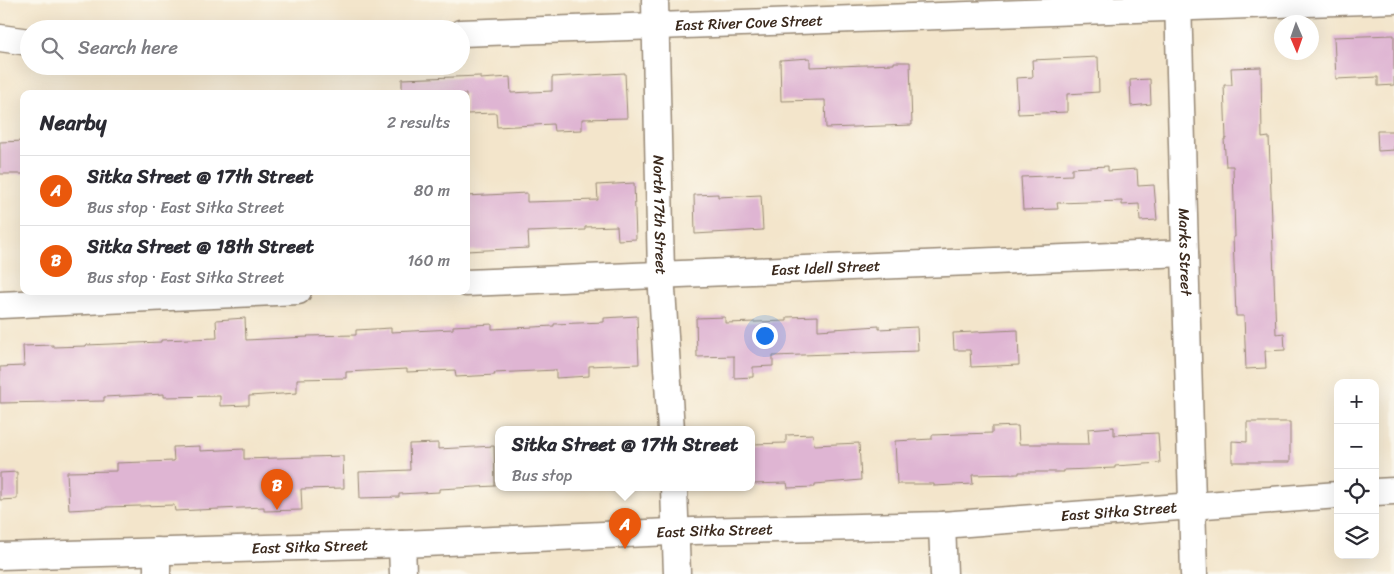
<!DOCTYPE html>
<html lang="en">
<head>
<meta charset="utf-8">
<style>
  :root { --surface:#fff; --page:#f2f2f3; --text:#2b2b33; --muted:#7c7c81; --line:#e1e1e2; --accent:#ea580c }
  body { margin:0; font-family:Sriracha,sans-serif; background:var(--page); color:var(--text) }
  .controls { position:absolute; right:15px; bottom:15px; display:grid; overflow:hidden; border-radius:10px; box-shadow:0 5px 20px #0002 }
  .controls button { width:45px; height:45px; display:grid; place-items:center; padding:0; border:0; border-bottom:1px solid var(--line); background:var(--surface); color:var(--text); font:25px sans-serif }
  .compass { position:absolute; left:1274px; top:15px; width:45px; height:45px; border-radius:50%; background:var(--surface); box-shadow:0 5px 20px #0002; rotate:178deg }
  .you { position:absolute; left:764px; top:335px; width:18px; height:18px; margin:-12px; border:4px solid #fff; border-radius:50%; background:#1a73e8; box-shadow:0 0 0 8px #1a73e833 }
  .badge { display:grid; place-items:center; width:32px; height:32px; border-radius:50%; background:var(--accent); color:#fff; font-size:16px; font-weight:700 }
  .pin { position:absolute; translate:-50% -41px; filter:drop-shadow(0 1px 2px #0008) }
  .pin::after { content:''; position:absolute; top:26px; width:18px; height:15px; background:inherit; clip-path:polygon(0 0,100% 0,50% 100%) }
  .popup { position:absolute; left:495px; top:426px; width:260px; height:65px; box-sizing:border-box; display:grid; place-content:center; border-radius:10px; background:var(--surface); filter:drop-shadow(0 1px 4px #0005); font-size:16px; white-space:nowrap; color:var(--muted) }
  .popup b { font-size:19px; color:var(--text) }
  .popup::after { content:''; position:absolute; left:50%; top:100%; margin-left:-10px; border:10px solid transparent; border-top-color:var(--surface) }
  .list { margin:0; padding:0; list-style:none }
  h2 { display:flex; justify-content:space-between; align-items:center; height:65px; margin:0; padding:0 20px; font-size:21px }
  h2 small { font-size:16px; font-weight:400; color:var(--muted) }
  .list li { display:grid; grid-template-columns:32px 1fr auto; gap:15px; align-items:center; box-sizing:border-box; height:70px; padding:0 20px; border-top:1px solid var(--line) }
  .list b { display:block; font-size:19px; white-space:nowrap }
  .list p { margin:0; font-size:16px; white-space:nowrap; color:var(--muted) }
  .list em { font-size:16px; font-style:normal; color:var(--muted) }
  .icon { flex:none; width:28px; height:28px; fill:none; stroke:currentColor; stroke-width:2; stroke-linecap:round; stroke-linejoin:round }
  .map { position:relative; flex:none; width:1394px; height:574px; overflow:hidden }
  .search { position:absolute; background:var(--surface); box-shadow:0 5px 20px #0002; left:20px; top:20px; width:450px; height:55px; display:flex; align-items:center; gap:12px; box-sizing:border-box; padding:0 18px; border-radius:28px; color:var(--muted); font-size:19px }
  .panel { position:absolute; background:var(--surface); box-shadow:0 5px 20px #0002; left:20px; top:90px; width:450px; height:205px; border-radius:10px }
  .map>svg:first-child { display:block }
  .building { fill:#dfb5d3 }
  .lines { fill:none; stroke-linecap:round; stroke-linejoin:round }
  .minor-casing { stroke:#978874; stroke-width:29 }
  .minor { stroke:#fff; stroke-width:26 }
  .labels { text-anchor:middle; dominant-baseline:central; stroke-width:5; stroke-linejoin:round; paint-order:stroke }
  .street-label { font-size:15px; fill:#3b2a1e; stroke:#fbf7ec }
</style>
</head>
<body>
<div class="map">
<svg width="1394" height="574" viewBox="0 0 1394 574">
  <rect width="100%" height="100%" fill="#fbf7ec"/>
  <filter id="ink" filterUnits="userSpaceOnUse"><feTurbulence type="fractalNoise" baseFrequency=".02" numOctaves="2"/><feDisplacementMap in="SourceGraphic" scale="10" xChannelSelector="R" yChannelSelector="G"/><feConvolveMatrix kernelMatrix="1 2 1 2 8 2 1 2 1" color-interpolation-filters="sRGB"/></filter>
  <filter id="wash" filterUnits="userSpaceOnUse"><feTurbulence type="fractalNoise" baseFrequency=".0096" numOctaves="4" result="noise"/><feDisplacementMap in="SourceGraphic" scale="20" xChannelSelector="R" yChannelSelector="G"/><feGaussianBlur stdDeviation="1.12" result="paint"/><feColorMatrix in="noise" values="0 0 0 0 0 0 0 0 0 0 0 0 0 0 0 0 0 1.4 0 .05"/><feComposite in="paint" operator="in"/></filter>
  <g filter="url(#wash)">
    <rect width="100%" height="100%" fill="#f3e5cb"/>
    <g id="blocks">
      <g class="building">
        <polygon points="1394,35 1394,85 1378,86 1378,77 1336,79 1334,37"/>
        <polygon points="1098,57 1099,92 1067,94 1067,112 1018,114 1016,78 1033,77 1032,60"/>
        <polygon points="810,58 810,67 894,64 894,62 910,62 912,125 826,128 825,100 781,101 780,60"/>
        <polygon points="1261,67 1262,138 1269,137 1276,334 1284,333 1285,350 1265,351 1266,368 1246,369 1244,316 1236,316 1233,237 1235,237 1233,166 1226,166 1224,139 1226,139 1224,85 1232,85 1231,68"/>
        <polygon points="625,73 627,118 582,119 582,130 554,131 553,124 497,127 496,113 466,114 466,94 402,94 402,79 480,76 480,79 510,77 511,93 552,91 552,77"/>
        <polygon points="1150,79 1151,104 1131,106 1130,80"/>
        <polygon points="1377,131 1394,131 1394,150 1378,151"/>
        <polygon points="24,141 24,174 0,174 0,142"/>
        <polygon points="1108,166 1108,171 1137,169 1138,186 1154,185 1157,220 1140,221 1139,204 1122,205 1122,201 1057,203 1058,209 1023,210 1021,177 1072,175 1072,168"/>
        <polygon points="634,183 636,239 618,240 617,226 585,227 585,230 528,232 529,248 466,251 466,196 527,193 527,202 598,200 597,185"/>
        <polygon points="718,194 718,197 761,195 763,230 695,234 694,195"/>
        <polygon points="637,316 639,364 589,366 589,376 556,378 556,370 494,373 495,375 456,377 455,370 407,372 407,369 346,372 346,378 297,379 297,393 249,396 249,405 220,406 220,396 164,397 164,394 104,397 104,401 0,403 0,367 24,366 23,346 53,345 53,347 86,346 86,345 161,342 161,340 217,338 216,320 245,318 246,340 308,337 307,336 356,335 356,330 391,328 391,332 453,329 453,326 492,324 492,329 554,326 554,324 604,322 604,318"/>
        <polygon points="818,316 818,330 879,326 879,329 917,327 918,351 773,356 773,366 753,367 753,377 734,378 734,356 697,357 696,318 725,317 725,323 787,321 787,317"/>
        <polygon points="1018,330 1019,365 971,367 970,350 954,350 953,333"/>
        <polygon points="1247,422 1290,422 1290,462 1232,462 1232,441 1247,442"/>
        <polygon points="1018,426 1019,444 1089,444 1088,429 1114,427 1114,435 1158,433 1160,463 1115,466 1115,468 1064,470 1064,472 1019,472 1019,474 972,475 973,484 934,486 934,484 897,484 895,441 932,439 932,435 992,433 992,427"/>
        <polygon points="813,434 814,445 859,443 861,480 815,484 815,487 788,488 787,483 751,484 751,444 786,443 786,435"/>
        <polygon points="438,443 438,449 494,446 495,486 439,489 439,492 399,494 399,497 360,498 359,472 410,470 409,444"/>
        <polygon points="200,446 200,451 244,449 244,459 343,456 344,488 301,489 302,510 264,511 264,507 175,511 174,505 106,507 106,508 69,510 67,472 116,471 116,463 174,461 173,447"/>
        <polygon points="17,472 17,499 0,500 0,473"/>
      </g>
    </g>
  </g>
  <g filter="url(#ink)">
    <use href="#blocks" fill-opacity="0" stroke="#978874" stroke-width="1"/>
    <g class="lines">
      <g class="minor-casing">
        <g id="minor">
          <path id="s1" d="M655,0l6,274 10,156"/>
          <path id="s2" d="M1178,0l16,574"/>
          <path id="s3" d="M461,33l933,-33"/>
          <polyline points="0,38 29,42"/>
          <path id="s4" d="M466,283l719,-30"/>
          <polyline points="0,305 298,291"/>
          <polyline points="674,488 677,574"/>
          <polyline points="1375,492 1394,491"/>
          <polyline points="942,525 944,574"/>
          <polyline points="402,544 403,574"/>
          <polyline points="157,551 157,574"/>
          <path id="s5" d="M0,556l402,-12 291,-13 249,-6 396,-30"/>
        </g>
      </g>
      <use href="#minor" class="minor"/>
    </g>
  </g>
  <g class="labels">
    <g class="street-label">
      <text stroke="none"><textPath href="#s3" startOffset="288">East River Cove Street</textPath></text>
      <text stroke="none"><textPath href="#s1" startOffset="215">North 17th Street</textPath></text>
      <text stroke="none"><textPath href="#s2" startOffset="252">Marks Street</textPath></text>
      <text stroke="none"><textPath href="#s4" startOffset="360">East Idell Street</textPath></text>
      <text stroke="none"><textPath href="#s5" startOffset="1120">East Sitka Street</textPath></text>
      <text stroke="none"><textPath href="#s5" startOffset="715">East Sitka Street</textPath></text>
      <text stroke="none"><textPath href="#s5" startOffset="310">East Sitka Street</textPath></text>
    </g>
  </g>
</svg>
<div class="controls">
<button>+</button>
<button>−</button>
<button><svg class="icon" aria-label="locate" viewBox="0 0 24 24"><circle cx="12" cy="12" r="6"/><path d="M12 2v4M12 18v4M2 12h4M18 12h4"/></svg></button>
<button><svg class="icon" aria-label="layers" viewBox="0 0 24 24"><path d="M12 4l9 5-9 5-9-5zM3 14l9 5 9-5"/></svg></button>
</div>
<svg class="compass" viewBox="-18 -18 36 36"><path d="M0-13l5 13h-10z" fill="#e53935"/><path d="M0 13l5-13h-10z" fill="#7c7c81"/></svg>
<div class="you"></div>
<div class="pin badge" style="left:625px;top:549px">A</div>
<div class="popup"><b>Sitka Street @ 17th Street</b>Bus stop</div>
<div class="pin badge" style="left:277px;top:510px">B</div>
<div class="search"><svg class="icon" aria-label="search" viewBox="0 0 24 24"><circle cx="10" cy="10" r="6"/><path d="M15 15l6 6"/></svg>Search here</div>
<section class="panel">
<h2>Nearby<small>2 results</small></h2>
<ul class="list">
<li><span class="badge">A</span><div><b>Sitka Street @ 17th Street</b><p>Bus stop · East Sitka Street</p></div><em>80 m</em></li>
<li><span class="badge">B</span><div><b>Sitka Street @ 18th Street</b><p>Bus stop · East Sitka Street</p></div><em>160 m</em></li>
</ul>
</section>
</div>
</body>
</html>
